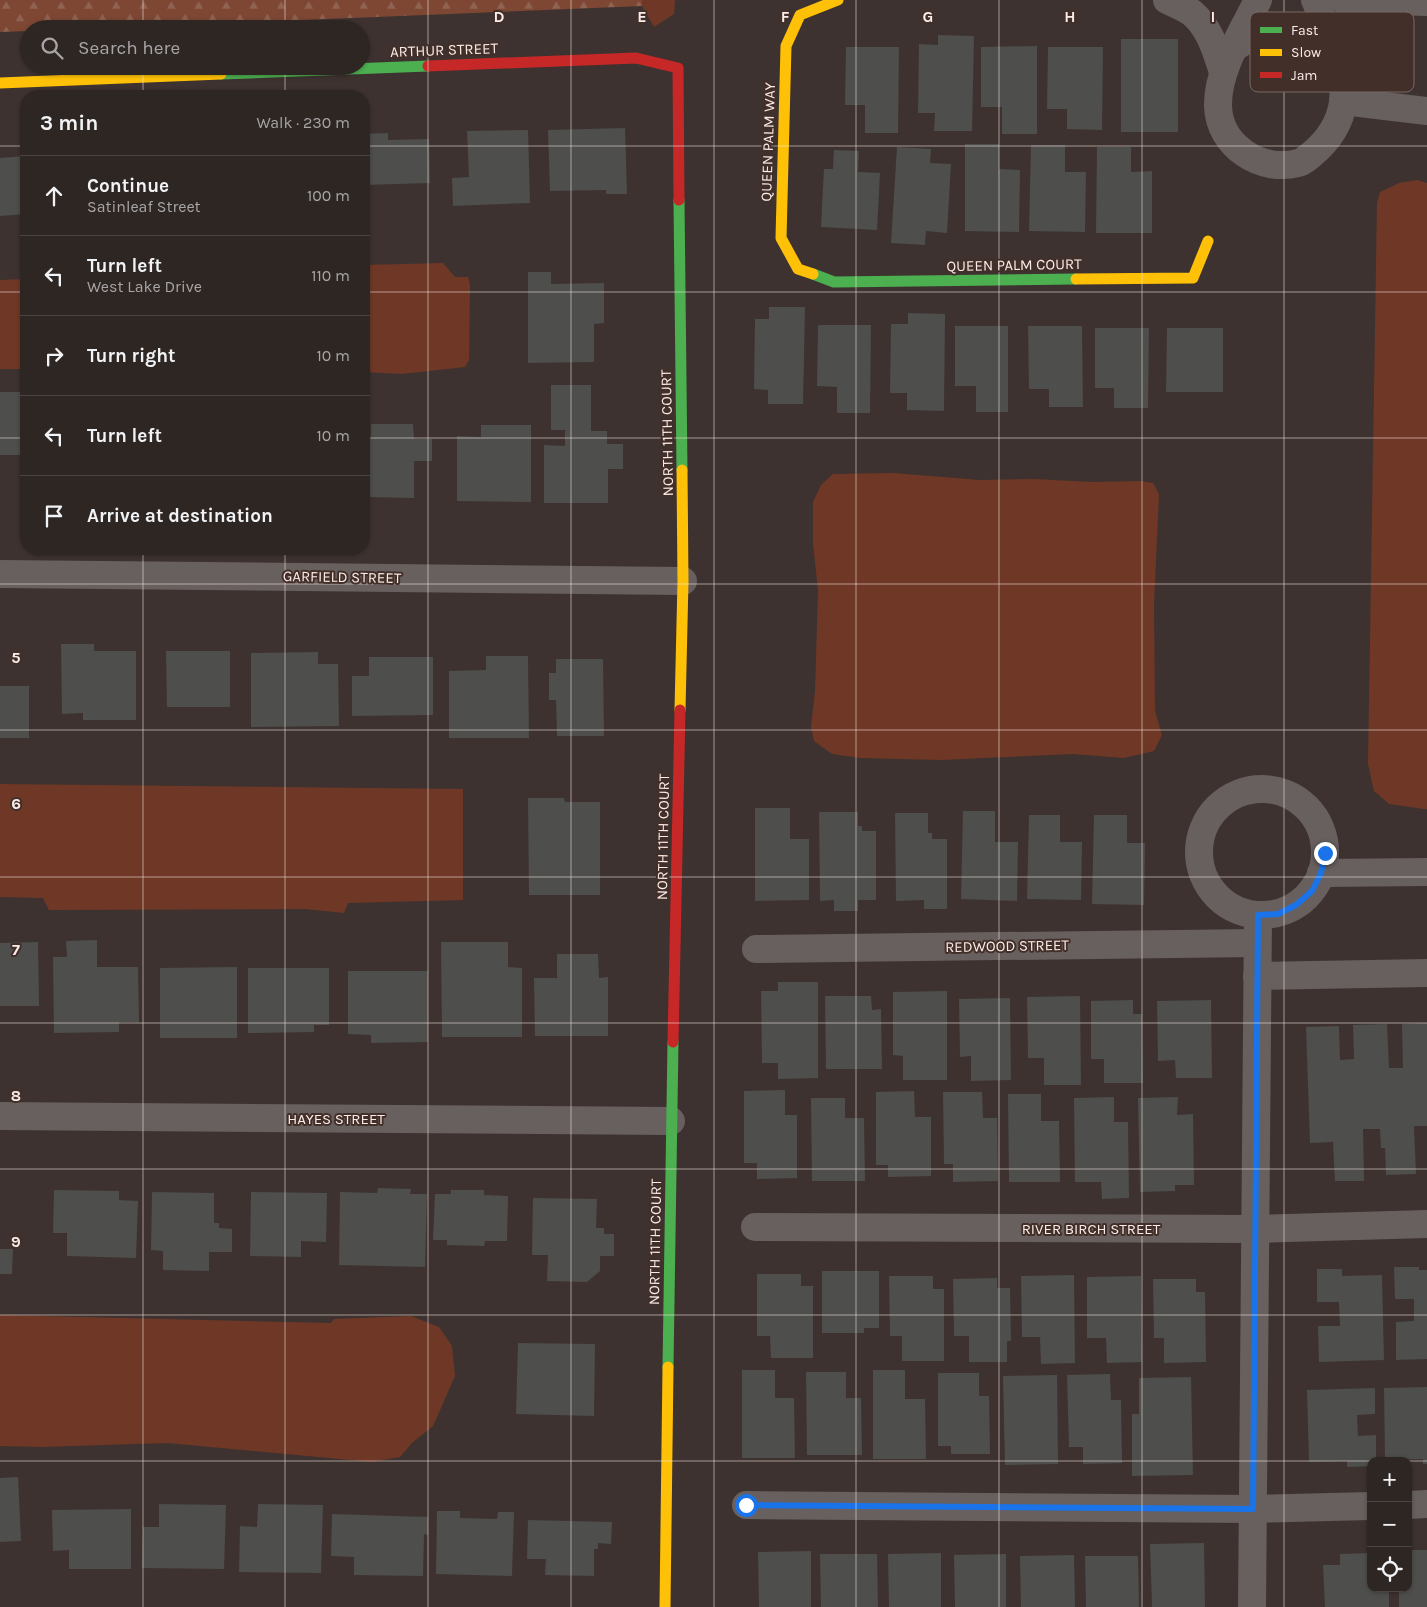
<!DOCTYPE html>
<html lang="en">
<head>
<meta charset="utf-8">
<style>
  :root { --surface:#2e2623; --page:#3a3230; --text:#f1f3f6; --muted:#a7a5a6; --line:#494341 }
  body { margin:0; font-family:Karla,sans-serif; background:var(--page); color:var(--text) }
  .controls { position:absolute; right:15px; bottom:15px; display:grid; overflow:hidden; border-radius:10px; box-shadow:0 1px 4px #0004 }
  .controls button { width:45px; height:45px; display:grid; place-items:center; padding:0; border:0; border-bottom:1px solid var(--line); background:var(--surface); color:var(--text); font:25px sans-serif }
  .stop { position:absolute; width:15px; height:15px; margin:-11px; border:4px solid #1a73e8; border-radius:50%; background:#fff }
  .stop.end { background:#1a73e8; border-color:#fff; box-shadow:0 1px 5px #0008 }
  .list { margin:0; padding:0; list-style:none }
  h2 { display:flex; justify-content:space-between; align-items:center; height:65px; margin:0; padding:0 20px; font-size:21px }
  h2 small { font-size:16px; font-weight:400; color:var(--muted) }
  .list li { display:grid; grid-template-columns:32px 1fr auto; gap:15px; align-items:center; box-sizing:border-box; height:80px; padding:0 20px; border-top:1px solid var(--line) }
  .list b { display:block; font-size:19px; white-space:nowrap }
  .list p { margin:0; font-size:16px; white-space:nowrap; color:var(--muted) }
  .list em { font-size:16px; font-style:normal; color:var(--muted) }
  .icon { flex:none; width:28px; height:28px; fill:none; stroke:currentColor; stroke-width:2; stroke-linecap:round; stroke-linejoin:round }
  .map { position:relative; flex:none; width:1427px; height:1607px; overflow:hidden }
  .search { position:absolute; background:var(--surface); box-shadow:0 1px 4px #0004; left:20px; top:20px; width:350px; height:55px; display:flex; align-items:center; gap:12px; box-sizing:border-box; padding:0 18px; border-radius:28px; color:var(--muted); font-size:19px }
  .panel { position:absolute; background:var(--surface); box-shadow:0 1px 4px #0004; left:20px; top:90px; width:350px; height:465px; border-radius:20px }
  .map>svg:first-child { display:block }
  .forest { fill:url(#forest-firs) }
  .water { fill:#6f3826 }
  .building { fill:#4e4e4c }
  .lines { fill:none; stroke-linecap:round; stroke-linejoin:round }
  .street { stroke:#68605e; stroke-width:28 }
  .fast { stroke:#4caf50; stroke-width:11 }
  .slow { stroke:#ffc107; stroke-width:11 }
  .jam { stroke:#c62828; stroke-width:11 }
  .route { stroke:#1a73e8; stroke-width:6 }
  .grid { fill:none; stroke:#faece8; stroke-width:1; stroke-opacity:0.55 }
  .labels { text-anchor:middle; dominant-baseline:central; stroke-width:4; stroke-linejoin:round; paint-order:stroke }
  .street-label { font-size:15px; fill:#faece8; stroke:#432f29 }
  .key { fill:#432f29; stroke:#7a6862; stroke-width:1 }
  .key-label { font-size:14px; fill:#faece8 }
  .grid-label { font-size:16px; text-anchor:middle; font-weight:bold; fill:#faece8; stroke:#432f29; stroke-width:4; stroke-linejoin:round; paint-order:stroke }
</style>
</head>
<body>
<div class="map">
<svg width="1427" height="1607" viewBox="0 0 1427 1607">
  <defs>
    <pattern id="forest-firs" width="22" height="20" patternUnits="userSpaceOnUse" patternTransform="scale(1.25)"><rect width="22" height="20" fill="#7d4734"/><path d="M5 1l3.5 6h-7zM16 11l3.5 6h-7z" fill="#906251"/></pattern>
  </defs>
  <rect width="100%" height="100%" fill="#3d322f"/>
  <polygon class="forest" points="0,0 642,0 642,6 85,29 29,29 29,31 0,32"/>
  <g class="water">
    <polygon points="642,0 675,0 674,14 654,27 642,6"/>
    <polygon points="1417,180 1427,183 1427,809 1424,809 1389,804 1374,791 1368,764 1377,203 1380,192 1399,183"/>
    <polygon points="443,263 455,277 468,277 470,284 469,360 465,367 402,374 364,372 364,265"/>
    <polygon points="26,279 26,369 0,369 0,280"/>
    <polygon points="893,473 980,480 1034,479 1091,482 1140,481 1153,483 1159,494 1154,604 1155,711 1162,735 1154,751 1124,758 1073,754 941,760 861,758 832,754 814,741 811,727 815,691 818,591 813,543 813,502 821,485 833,474"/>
    <polygon points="0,784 463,789 463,900 348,903 344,913 305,909 49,910 43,898 0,897"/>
    <polygon points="0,1315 331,1323 334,1319 411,1316 439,1327 452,1346 455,1376 433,1426 412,1443 400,1457 372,1462 167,1443 42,1447 0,1446"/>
  </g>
  <g class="building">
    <polygon points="938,35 974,36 972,131 934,131 935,113 918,113 919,44 938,45"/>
    <rect x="1121" y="39" width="57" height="93"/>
    <polygon points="1037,46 1037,134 1002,134 1002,107 981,107 981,47"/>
    <polygon points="846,47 899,47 898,133 865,133 865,105 845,105"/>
    <polygon points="1048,47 1103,47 1102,130 1067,129 1067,109 1047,109"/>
    <polygon points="625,128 627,194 606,194 606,190 550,191 548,130"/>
    <polygon points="528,130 530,203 453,206 452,178 469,177 467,131"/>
    <polygon points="388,133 388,140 429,139 430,183 364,185 364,134"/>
    <polygon points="965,144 999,144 999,169 1020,170 1019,232 965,231"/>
    <polygon points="1031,145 1065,145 1065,172 1086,172 1085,232 1029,231"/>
    <polygon points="897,147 931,149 930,163 951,164 947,233 926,231 925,245 891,243"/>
    <polygon points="1097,147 1131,147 1131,172 1152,171 1152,233 1096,233"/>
    <polygon points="834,150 859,151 858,172 880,173 877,230 821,227 824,169 833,169"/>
    <polygon points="26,156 26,214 0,216 0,158"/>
    <polygon points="528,272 551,272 551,284 604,283 604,323 594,324 594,362 528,363"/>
    <polygon points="769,307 805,307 803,404 768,404 768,390 754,389 755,319 769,319"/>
    <polygon points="908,313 945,314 944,411 907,410 907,393 890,393 891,324 908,324"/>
    <polygon points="818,325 871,325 870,413 837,413 837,387 817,386"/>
    <polygon points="955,326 1008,326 1008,412 976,412 976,386 955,386"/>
    <polygon points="1028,326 1082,326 1083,407 1049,407 1049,389 1029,389"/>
    <polygon points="1095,328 1149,328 1148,408 1114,408 1114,388 1095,388"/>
    <polygon points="1167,328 1223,328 1223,392 1166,392"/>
    <polygon points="551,385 591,385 591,431 607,431 607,444 623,444 623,469 608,469 608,503 544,503 544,445 565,446 565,430 551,430"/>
    <rect x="0" y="392" width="26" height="63"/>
    <polygon points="371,424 413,424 414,439 432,439 432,461 414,461 414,498 369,497 370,482 364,482 364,439 371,439"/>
    <polygon points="481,425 531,425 531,502 457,501 457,436 481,437"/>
    <polygon points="61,644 94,644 94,651 136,651 136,720 83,720 83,713 62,714"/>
    <polygon points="166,651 230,651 230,707 167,707"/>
    <polygon points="318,652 318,664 338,664 339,726 251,727 251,653"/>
    <polygon points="486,656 528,656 529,738 449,738 449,671 486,670"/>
    <polygon points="369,657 433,657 433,715 352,716 352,676 369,676"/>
    <polygon points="556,659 603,659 604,736 557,736 556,700 549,700 549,673 556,673"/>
    <rect x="0" y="686" width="29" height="52"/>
    <polygon points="528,798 564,798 565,802 600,802 600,895 529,895"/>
    <polygon points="755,808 790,808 790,839 809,839 809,900 755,901"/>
    <polygon points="963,811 995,811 995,842 1018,842 1017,901 961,899"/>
    <polygon points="819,812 858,812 858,826 862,826 862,831 876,831 876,900 858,900 858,911 834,911 834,900 820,901"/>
    <polygon points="895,813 928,813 928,833 932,833 932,839 947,839 947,909 924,909 924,900 896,901"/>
    <polygon points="1029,815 1060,815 1060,842 1082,842 1081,900 1027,899"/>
    <polygon points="1094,815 1127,815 1127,843 1145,843 1144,905 1092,904"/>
    <polygon points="97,940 97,967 138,967 139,1022 119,1022 119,1032 54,1033 53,957 67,957 66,941"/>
    <polygon points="38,942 39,1006 0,1006 0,943"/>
    <polygon points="441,942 508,942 508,967 522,968 522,1037 442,1037"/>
    <polygon points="557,954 598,954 599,978 608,977 608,1036 535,1036 534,978 557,978"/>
    <polygon points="237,967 237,1038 160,1038 160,968"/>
    <polygon points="248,968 329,968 329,1025 314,1025 314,1032 248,1033"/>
    <polygon points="348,971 428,971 428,1042 371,1043 371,1035 348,1034"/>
    <polygon points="778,982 818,982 818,1078 778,1079 778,1063 762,1063 761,991 778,991"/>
    <polygon points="947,991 947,1080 903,1080 903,1056 893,1055 893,992"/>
    <polygon points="825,996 871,996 872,1010 881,1009 882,1069 826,1069"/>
    <polygon points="1080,996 1081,1085 1044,1085 1044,1058 1028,1058 1027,997"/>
    <polygon points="1010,998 1011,1080 971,1081 971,1056 960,1057 959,999"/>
    <polygon points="1133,1000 1133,1014 1142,1014 1143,1083 1104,1083 1104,1059 1091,1059 1091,1001"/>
    <polygon points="1211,1000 1212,1078 1176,1078 1175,1060 1158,1061 1157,1001"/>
    <polygon points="1427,1023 1427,1126 1414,1126 1416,1174 1386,1175 1385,1148 1381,1148 1380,1129 1363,1129 1364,1181 1335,1181 1333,1142 1310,1143 1306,1027 1339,1026 1340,1060 1354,1059 1353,1025 1387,1024 1389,1068 1403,1068 1402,1024"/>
    <polygon points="785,1090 785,1115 797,1115 797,1178 757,1179 757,1163 744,1163 744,1091"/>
    <polygon points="914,1091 915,1117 931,1117 931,1176 888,1177 888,1165 876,1165 876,1092"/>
    <polygon points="943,1092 982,1092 983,1118 997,1118 998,1181 953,1182 953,1164 944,1164"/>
    <polygon points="1008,1094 1041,1094 1041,1121 1059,1121 1060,1182 1009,1182"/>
    <polygon points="1114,1097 1114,1122 1128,1122 1129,1198 1102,1199 1101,1182 1075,1182 1074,1098"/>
    <polygon points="1178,1097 1177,1115 1193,1114 1194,1185 1175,1185 1175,1191 1140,1192 1138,1098"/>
    <polygon points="811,1098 845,1098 845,1118 864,1118 865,1181 812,1181"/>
    <polygon points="378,1188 411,1189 410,1194 427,1194 425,1267 339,1265 340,1192 377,1193"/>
    <polygon points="54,1190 119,1191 119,1200 138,1201 136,1258 67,1256 67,1233 53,1233"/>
    <polygon points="451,1190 484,1190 484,1195 508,1196 507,1241 485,1241 484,1246 447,1245 447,1240 433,1240 435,1194 451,1194"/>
    <polygon points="152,1192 214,1193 214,1223 219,1223 219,1228 232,1229 232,1252 209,1252 209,1271 163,1270 163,1251 151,1250"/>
    <polygon points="251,1192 327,1193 326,1242 301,1241 301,1257 250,1256"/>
    <polygon points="533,1198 597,1199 596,1228 604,1228 604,1234 614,1234 614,1256 600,1256 600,1271 587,1282 547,1281 548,1255 532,1255"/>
    <polygon points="0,1249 13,1249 12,1274 0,1274"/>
    <polygon points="1394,1267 1419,1267 1419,1270 1427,1270 1427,1359 1396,1360 1396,1322 1414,1321 1414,1299 1395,1299"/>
    <polygon points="1317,1269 1342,1269 1342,1276 1382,1275 1384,1360 1319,1362 1318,1326 1340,1326 1339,1302 1317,1302"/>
    <polygon points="822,1271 879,1271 879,1328 864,1328 864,1333 822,1333"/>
    <polygon points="757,1274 801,1274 801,1286 813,1286 813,1358 771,1358 770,1336 757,1336"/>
    <polygon points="1074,1275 1075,1363 1041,1364 1040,1337 1022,1337 1021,1276"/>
    <polygon points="889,1276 933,1276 933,1289 944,1289 944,1361 902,1361 902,1336 890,1336"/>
    <polygon points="1141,1276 1142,1362 1107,1363 1106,1338 1087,1338 1087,1277"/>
    <polygon points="997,1278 997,1288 1010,1288 1011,1341 1007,1341 1007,1362 969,1362 969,1336 954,1336 953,1279"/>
    <polygon points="1153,1279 1196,1279 1196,1292 1205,1292 1206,1362 1164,1363 1164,1338 1154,1338"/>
    <polygon points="518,1343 595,1344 594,1416 516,1414"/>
    <polygon points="742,1370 775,1370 775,1398 794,1398 795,1458 742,1458"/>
    <polygon points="873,1370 905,1370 905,1399 925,1399 926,1459 873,1459"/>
    <polygon points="806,1372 846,1372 846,1398 861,1398 862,1455 807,1455"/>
    <polygon points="938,1373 979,1373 979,1396 989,1396 990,1454 951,1454 951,1446 938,1446"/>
    <polygon points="1110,1374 1111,1400 1121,1400 1122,1463 1083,1464 1083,1447 1069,1447 1067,1375"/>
    <polygon points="1057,1375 1058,1464 1005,1465 1003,1376"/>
    <polygon points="1191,1377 1193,1475 1132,1476 1132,1414 1139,1414 1139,1378"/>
    <polygon points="1427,1387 1427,1464 1423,1464 1423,1459 1385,1460 1384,1388"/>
    <polygon points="1375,1388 1375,1414 1357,1415 1358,1436 1376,1435 1376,1461 1371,1461 1371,1466 1347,1467 1347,1461 1309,1462 1307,1390"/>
    <polygon points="18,1477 21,1541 0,1542 0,1478"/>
    <polygon points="159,1504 226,1505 224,1569 142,1568 143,1527 159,1527"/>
    <polygon points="258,1504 323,1505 321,1573 239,1572 240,1526 257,1527"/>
    <polygon points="131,1509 131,1569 69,1569 69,1550 53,1551 52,1510"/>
    <polygon points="437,1511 460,1511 460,1518 497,1519 498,1512 514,1512 512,1576 436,1574"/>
    <polygon points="332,1514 428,1517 428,1535 424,1534 423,1576 354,1575 354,1557 331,1556"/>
    <polygon points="528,1520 612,1522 611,1544 598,1543 598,1549 594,1549 594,1576 545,1575 546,1559 527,1559"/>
    <polygon points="1204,1543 1205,1607 1152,1607 1150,1544"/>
    <polygon points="1408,1550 1427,1550 1427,1607 1399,1607 1399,1588 1408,1588"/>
    <polygon points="811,1551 811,1607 759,1607 758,1552"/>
    <polygon points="941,1553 941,1607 889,1607 888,1554"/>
    <polygon points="1371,1553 1371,1588 1389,1588 1389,1607 1325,1607 1323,1565 1340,1565 1340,1554"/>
    <polygon points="820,1554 877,1554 878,1607 821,1607"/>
    <polygon points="1006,1554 1006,1607 955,1607 954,1555"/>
    <polygon points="1074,1555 1075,1607 1021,1607 1020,1556"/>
    <polygon points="1085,1556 1138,1556 1139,1607 1086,1607"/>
  </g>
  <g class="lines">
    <g class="street">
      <path d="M1167,0c8,4 18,8 25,13 18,15 24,38 31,59"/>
      <path d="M1258,0c-15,31 -41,70 -40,106 1,40 43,67 80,57 5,-1 9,-5 13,-8 17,-14 29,-30 32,-53 4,-32 -16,-73 -28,-102"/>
      <polyline points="1344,0 1427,2"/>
      <path d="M1235,47c12,-7 25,-17 39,-20 26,-4 46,18 64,34l14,-27 13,-14 29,-19"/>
      <polyline points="1343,101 1427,111"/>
      <polyline points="0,574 683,581"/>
      <circle cx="1262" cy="852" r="63"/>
      <polyline points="1321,873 1427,872"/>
      <polyline points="756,949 1257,943"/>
      <polyline points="1257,976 1427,973"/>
      <polyline points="0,1116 671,1121"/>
      <polyline points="755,1227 1255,1229 1427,1224"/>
      <polyline points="746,1505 1253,1509 1371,1506"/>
      <polyline points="1408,1505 1427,1504"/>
      <polyline points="1252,1607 1258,915"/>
    </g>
    <g class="fast">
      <polyline points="221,74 428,66"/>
      <polyline points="679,200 682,470"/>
      <polyline points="813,274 834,282 1076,279"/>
      <polyline points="668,1367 673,1042"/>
    </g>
    <g class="slow">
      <polyline points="0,83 221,74"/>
      <polyline points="813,274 798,269 781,238 786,46 800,15 838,0"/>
      <polyline points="1076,279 1193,278 1208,241"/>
      <polyline points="680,710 683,581 682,470"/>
      <polyline points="665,1607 668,1367"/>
    </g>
    <g class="jam">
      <polyline points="428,66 636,58 678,68 679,200"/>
      <polyline points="673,1042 680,710"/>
    </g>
  </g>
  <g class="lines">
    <polyline class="route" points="746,1505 1253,1509 1258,915 1278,914 1296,905 1312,891 1321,873 1325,853"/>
  </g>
  <path class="grid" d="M143,0v29M285,0v29M428,0v1607M571,0v1607M714,0v1607M856,0v1607M999,0v1607M1142,0v1607M1284,0v1607M143,66v30M285,66v30M0,146h26M364,146h1063M0,292h26M364,292h1063M0,438h26M364,438h1063M143,549v1058M285,549v1058M0,584h1427M0,730h1427M0,877h1427M0,1023h1427M0,1169h1427M0,1315h1427M0,1461h1371M1408,1461h19"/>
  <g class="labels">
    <g class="street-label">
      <text transform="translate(444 50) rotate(-2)">ARTHUR STREET</text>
      <text transform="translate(768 142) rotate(-88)">QUEEN PALM WAY</text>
      <text transform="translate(1014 265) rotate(-1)">QUEEN PALM COURT</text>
      <text transform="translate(667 433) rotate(-91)">NORTH 11TH COURT</text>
      <text transform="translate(342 577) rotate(1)">GARFIELD STREET</text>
      <text transform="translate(663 837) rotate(-89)">NORTH 11TH COURT</text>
      <text transform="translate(1007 946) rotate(-1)">REDWOOD STREET</text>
      <text x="336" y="1119">HAYES STREET</text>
      <text x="1091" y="1229">RIVER BIRCH STREET</text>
      <text transform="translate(655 1242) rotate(-89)">NORTH 11TH COURT</text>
    </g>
  </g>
  <rect x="1250" y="12" width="164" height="80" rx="8" class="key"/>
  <rect x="1260" y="27" width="22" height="6" fill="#4caf50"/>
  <rect x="1260" y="49" width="22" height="7" fill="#ffc107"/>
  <rect x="1260" y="72" width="22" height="6" fill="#c62828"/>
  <g class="key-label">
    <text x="1291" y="35">Fast</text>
    <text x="1291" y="57">Slow</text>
    <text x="1291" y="80">Jam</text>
  </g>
  <g class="grid-label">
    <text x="499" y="22">D</text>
    <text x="642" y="22">E</text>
    <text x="785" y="22">F</text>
    <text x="928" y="22">G</text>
    <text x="1070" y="22">H</text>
    <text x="1213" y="22">I</text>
    <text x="16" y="663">5</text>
    <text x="16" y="809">6</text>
    <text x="16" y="955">7</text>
    <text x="16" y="1101">8</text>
    <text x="16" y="1247">9</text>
  </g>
</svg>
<div class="controls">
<button>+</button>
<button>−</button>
<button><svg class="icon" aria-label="locate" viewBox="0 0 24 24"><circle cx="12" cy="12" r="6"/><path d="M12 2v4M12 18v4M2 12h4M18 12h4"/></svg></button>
</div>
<div class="stop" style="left:746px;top:1505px"></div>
<div class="stop end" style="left:1325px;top:853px"></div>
<div class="search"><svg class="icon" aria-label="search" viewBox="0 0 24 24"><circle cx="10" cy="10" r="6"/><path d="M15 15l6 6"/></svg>Search here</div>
<section class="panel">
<h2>3 min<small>Walk · 230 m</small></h2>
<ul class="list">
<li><svg class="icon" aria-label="ahead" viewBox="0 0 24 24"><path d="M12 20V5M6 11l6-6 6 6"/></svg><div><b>Continue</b><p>Satinleaf Street</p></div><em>100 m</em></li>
<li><svg class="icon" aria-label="left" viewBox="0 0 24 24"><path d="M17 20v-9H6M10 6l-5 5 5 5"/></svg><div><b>Turn left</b><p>West Lake Drive</p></div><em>110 m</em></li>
<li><svg class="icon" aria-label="right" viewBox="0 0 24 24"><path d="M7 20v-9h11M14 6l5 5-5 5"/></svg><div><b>Turn right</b></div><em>10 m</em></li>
<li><svg class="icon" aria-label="left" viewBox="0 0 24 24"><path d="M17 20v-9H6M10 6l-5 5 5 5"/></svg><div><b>Turn left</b></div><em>10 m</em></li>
<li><svg class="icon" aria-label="arrive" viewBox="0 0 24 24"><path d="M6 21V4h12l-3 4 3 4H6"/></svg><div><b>Arrive at destination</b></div></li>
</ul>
</section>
</div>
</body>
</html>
